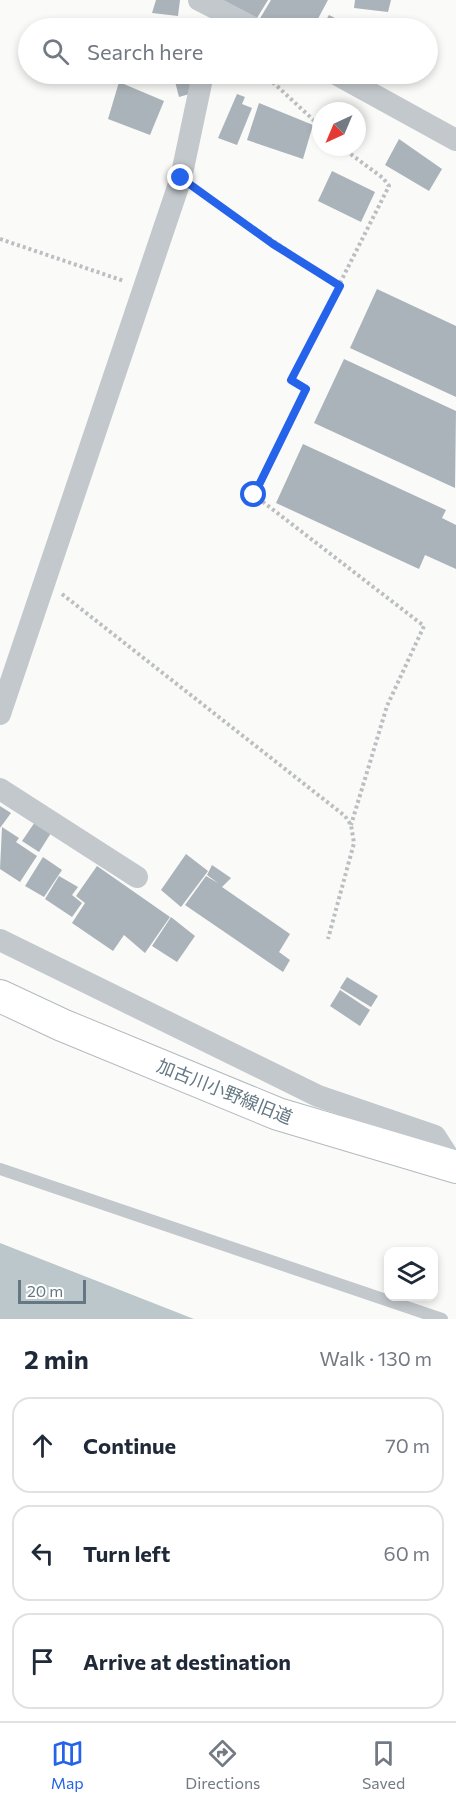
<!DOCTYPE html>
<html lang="en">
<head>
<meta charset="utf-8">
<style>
  :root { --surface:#fff; --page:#f6f6f7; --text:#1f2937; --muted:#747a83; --line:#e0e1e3; --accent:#2563eb }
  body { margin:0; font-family:Commissioner,"Noto Sans JP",sans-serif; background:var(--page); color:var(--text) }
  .controls { position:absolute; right:18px; bottom:18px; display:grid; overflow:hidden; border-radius:12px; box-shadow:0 3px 9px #0003 }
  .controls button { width:54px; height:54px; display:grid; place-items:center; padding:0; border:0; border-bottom:2px solid var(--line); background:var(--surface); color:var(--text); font:30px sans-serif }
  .compass { position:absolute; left:312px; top:102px; width:54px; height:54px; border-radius:50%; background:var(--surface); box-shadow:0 3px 9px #0003; rotate:224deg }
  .scale { position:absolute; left:18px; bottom:15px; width:68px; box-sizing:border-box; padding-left:6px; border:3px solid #647783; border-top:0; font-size:16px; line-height:21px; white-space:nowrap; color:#647783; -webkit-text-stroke:4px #fff; paint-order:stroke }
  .stop { position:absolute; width:18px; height:18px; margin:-14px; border:4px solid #2563eb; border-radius:50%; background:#fff }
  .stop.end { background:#2563eb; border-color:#fff; box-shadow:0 2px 6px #0008 }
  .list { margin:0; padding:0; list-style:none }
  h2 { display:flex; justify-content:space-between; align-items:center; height:78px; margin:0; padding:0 24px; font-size:26px }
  h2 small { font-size:20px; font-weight:400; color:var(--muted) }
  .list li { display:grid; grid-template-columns:39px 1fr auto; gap:18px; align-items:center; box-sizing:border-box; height:96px; margin:0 12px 12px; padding:0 12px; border:2px solid var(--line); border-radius:18px }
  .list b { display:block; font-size:22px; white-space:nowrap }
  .list em { font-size:20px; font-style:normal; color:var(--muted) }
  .icon { flex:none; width:33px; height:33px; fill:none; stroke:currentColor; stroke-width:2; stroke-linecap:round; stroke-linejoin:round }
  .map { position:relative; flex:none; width:456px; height:1319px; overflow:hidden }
  .search { position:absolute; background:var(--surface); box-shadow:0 3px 9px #0003; left:18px; right:18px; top:18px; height:66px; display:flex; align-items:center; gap:15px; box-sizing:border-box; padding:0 21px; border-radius:33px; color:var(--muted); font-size:22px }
  .sheet { height:402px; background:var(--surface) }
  nav { display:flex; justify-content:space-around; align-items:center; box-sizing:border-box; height:84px; border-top:2px solid var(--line); background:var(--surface); font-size:16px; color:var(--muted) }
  nav a { display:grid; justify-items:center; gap:3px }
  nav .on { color:var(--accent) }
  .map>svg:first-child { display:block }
  .water { fill:#bbc7cb }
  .building { fill:#aab3b9 }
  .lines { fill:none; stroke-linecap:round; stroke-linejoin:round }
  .secondary-casing { stroke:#b3babf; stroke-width:34 }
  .path { stroke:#bbbfc2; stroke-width:4; stroke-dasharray:3 3; stroke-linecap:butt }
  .lane { stroke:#c3c8cc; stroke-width:12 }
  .street { stroke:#c3c8cc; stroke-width:22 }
  .secondary { stroke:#fff; stroke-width:32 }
  .route { stroke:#2563eb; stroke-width:8 }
  .labels { text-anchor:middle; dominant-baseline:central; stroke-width:6; stroke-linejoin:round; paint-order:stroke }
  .street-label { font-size:18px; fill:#647783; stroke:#fff }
</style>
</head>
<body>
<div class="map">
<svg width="456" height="1319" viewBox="0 0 456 1319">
  <rect width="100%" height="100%" fill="#fafaf8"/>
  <polygon class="water" points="0,1243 194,1319 0,1319"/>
  <g class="building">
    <polygon points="156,0 180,0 178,16 152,13"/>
    <polygon points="223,0 268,0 257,18"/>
    <polygon points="271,0 328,0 313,28 275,28 259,20"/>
    <polygon points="355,0 391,0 388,12 354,8"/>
    <polygon points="329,15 355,28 321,28"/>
    <polygon points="172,22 197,26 197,28 169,28"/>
    <polygon points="173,74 194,74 193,93 179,97"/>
    <polygon points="119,82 164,101 150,135 108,119"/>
    <polygon points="237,94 245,97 242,104 252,108 237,145 218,138"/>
    <polygon points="259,103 313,125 303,159 247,140"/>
    <polygon points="399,139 442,169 429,191 385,165"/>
    <polygon points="332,171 375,192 361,222 318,201"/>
    <polygon points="377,289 456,326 456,397 350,348"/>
    <polygon points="344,359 456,411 455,488 314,423"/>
    <polygon points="303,444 446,510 442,518 456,525 456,569 425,555 419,569 276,503"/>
    <polygon points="0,806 11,813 0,828"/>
    <polygon points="35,822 51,833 39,852 22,841"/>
    <polygon points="2,827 19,838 16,842 37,856 20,882 0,869"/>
    <polygon points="186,854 208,871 181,907 161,890"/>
    <polygon points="43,857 62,870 44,897 25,886"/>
    <polygon points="212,865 231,878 222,887 290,934 279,952 290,960 283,972 185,905 206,876 218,883 207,875"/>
    <polygon points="97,866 170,917 145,953 124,935 113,951 72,923 85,903 76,896"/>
    <polygon points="59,876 78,887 72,895 82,903 72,917 45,899"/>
    <polygon points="171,917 195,936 177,962 152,946"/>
    <polygon points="347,977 378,996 371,1007 340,988"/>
    <polygon points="340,990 370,1010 360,1026 330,1006"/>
  </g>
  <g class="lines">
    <g class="secondary-casing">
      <polyline id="secondary" points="0,996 62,1025 278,1114 456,1167"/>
    </g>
    <g class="path">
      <polyline points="264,74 321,127"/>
      <polyline points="341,147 383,178 389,186 291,380 306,389 254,495 424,626 387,706 351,825"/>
      <polyline points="199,191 340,286"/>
      <polyline points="0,239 124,281"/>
      <polyline points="62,594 345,816 351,825 354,843 328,939"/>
    </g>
    <polyline class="lane" points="0,1169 442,1319"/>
    <g class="street">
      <polyline points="199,0 254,28"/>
      <polyline points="336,74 456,140"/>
      <polyline points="0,714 181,178 203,74"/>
      <polyline points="0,789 137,877"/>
      <polyline points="0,940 318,1096 435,1136 455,1167"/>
    </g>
    <use href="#secondary" class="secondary"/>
  </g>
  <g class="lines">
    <polyline class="route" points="181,178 273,244 340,286 291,380 306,389 254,495"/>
  </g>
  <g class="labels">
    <g class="street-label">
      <text transform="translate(225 1091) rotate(22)">加古川小野線旧道</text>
    </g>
  </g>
</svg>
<div class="controls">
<button><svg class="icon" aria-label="layers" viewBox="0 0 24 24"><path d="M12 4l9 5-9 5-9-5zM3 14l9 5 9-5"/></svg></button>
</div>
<svg class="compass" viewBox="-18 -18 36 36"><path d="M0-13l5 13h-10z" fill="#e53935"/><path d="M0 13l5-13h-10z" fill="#747a83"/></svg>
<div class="scale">20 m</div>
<div class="stop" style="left:254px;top:495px"></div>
<div class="stop end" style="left:181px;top:178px"></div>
<div class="search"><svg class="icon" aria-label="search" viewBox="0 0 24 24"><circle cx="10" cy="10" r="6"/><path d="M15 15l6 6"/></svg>Search here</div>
</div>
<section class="sheet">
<h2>2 min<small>Walk · 130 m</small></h2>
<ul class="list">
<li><svg class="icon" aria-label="ahead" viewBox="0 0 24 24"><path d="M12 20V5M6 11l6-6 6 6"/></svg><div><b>Continue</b></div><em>70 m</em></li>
<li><svg class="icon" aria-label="left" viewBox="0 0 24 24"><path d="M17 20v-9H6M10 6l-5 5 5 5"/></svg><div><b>Turn left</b></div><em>60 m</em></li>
<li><svg class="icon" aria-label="arrive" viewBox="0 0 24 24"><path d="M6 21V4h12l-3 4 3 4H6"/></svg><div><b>Arrive at destination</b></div></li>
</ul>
</section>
<nav>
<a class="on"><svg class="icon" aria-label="map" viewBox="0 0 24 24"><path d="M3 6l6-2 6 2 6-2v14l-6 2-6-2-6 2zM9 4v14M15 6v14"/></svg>Map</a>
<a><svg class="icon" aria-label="directions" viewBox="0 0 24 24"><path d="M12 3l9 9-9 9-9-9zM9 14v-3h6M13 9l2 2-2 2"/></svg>Directions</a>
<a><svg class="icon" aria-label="saved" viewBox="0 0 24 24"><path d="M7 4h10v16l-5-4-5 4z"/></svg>Saved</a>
</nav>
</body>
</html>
